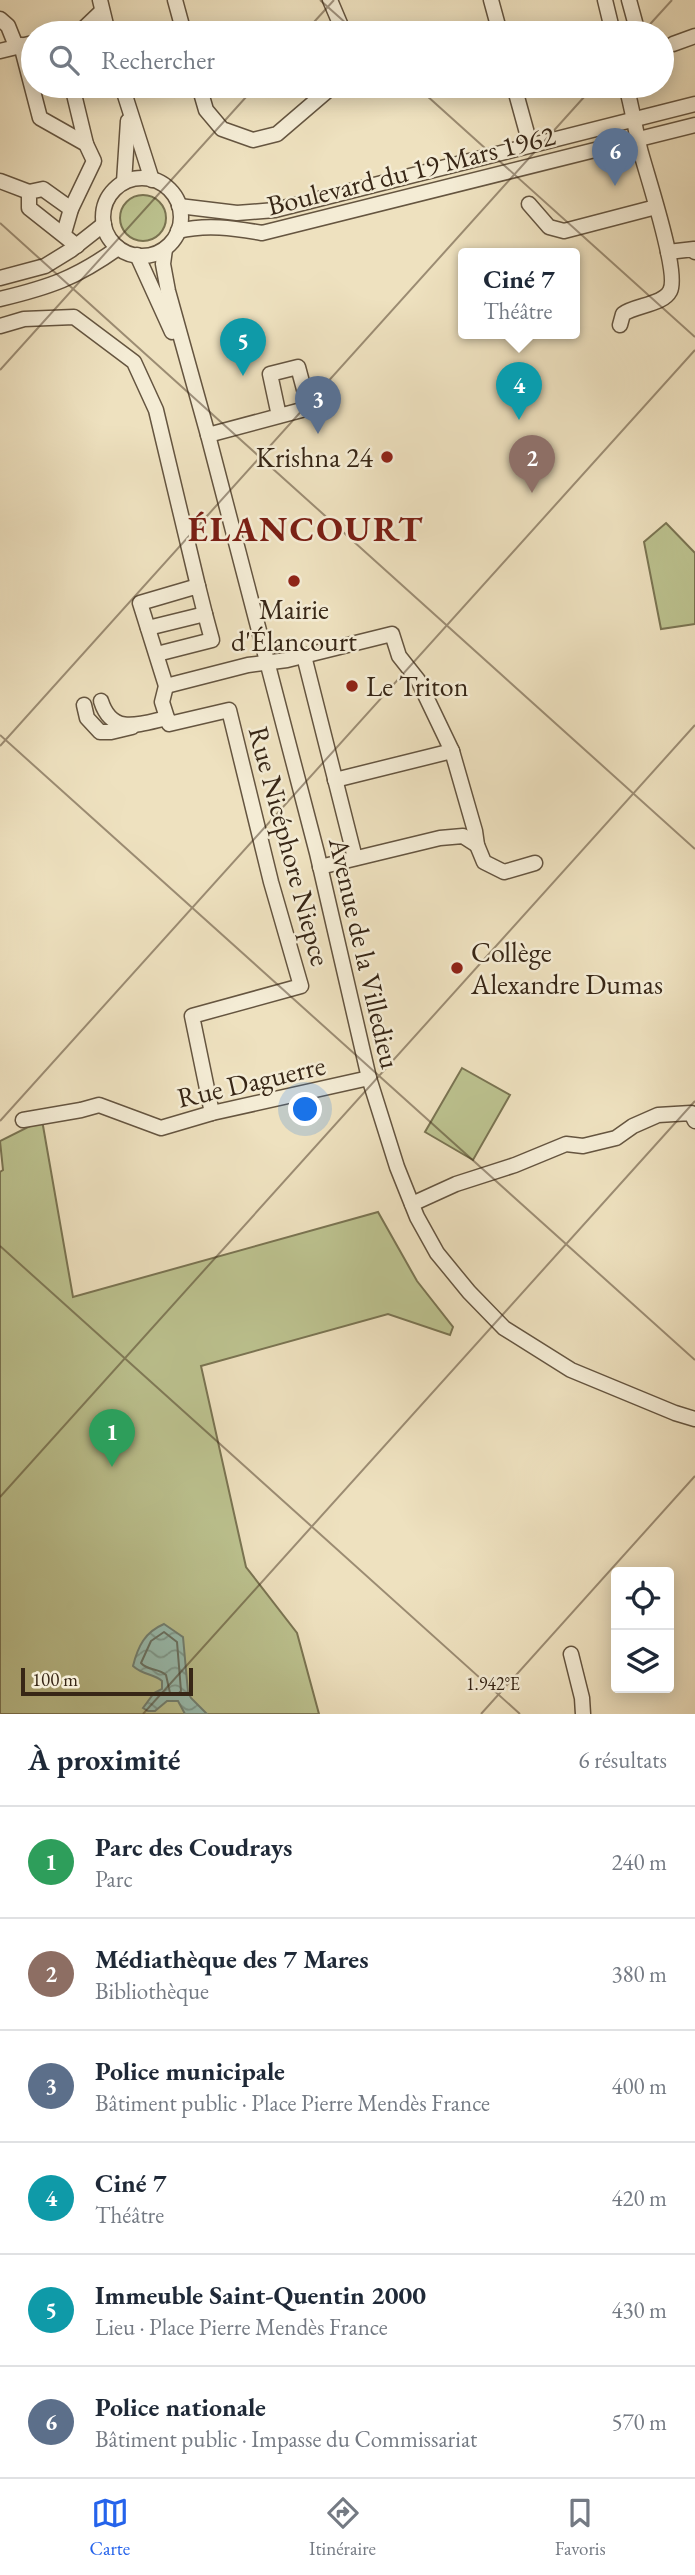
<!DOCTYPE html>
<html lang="fr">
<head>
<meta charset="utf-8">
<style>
  :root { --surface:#fff; --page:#f2f2f3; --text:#1f2937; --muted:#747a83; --line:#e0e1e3; --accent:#2563eb }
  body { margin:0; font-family:"EB Garamond",serif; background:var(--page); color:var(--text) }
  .controls { position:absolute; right:21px; bottom:21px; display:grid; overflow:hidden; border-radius:7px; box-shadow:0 4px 18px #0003 }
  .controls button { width:63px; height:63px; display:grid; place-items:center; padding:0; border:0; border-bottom:2px solid var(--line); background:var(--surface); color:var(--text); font:35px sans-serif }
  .scale { position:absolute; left:21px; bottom:18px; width:172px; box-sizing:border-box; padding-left:7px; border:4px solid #372616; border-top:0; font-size:19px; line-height:24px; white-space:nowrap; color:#372616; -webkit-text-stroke:5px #f4ecd5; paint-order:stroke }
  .you { position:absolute; left:306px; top:1110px; width:24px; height:24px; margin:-18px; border:5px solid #fff; border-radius:50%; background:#1a73e8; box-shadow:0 0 0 10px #1a73e833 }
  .badge { display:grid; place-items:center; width:46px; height:46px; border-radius:50%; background:var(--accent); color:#fff; font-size:23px; font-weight:700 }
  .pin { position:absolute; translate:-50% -58px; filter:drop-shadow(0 2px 4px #0008) }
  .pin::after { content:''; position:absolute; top:37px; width:24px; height:21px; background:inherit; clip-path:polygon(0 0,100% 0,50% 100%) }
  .popup { position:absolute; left:458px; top:248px; width:122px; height:91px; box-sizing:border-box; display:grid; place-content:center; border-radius:7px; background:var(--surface); filter:drop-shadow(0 2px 5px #0005); font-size:23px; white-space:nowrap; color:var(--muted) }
  .popup b { font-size:26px; color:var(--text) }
  .popup::after { content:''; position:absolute; left:50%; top:100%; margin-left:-14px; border:14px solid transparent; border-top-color:var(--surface) }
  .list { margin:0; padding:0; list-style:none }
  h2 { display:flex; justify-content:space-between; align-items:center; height:91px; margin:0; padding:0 28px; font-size:30px }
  h2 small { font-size:23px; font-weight:400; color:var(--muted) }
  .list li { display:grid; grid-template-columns:46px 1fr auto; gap:21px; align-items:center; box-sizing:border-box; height:112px; padding:0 28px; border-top:2px solid var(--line) }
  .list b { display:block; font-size:26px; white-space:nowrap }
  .list p { margin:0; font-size:23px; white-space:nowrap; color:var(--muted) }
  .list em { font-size:23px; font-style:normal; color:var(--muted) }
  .icon { flex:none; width:38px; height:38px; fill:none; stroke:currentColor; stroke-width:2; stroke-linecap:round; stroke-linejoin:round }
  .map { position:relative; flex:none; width:695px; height:1714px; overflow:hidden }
  .search { position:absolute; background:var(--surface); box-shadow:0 4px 18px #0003; left:21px; right:21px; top:21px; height:77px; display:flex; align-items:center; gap:18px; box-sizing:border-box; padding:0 24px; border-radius:38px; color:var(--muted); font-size:26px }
  .sheet { height:763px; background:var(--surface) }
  nav { display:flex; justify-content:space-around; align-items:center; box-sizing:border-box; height:98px; border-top:2px solid var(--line); background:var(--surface); font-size:19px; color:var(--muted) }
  nav a { display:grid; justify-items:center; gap:4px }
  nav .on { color:var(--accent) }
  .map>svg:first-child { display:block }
  .green { fill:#bcc28f; stroke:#7a7452; stroke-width:2 }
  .water { fill:url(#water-waves); stroke:#728173; stroke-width:2 }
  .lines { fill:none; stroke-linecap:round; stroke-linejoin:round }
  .shore { stroke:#687264; stroke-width:2 }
  .minor-casing { stroke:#655540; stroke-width:17 }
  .minor { stroke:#f4ecd5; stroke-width:14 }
  .ticks { fill:none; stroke:#372616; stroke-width:2; stroke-opacity:0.45 }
  .poi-dot { fill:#8f2418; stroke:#f4ecd5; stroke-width:2.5 }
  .labels { text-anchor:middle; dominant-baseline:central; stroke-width:5; stroke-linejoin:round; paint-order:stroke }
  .street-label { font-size:28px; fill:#372616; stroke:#f4ecd5 }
  .poi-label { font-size:28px; fill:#372616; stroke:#f4ecd5; text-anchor:start }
  .district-label { font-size:35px; font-weight:bold; letter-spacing:2px; fill:#7a1f14; stroke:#f4ecd5 }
  .ticks-label { font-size:18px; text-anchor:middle; fill:#372616; stroke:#f4ecd5; stroke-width:5; stroke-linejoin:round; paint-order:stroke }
</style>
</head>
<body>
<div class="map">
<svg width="695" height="1714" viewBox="0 0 695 1714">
  <defs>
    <pattern id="water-waves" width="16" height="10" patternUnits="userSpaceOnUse" patternTransform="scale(1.75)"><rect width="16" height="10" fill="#99beb1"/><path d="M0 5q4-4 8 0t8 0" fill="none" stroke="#7e9a8f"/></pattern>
  </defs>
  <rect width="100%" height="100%" fill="#eee1bf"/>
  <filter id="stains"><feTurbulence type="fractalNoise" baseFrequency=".00286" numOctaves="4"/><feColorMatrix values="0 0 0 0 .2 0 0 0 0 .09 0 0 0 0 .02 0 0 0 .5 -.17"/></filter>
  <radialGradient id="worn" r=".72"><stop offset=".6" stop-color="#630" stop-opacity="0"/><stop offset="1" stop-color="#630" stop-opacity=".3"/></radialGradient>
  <g class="green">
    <circle cx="143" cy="218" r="23"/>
    <polygon points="666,523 695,553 695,624 661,629 644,542"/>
    <polygon points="462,1068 510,1095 473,1160 425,1132"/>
    <polygon points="42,1120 73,1297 378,1212 417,1281 453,1327 450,1335 388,1314 201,1366 246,1567 297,1633 319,1714 0,1714 0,1172 3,1170 0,1141"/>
  </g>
  <path class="water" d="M164,1624l19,13 5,55 3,6 16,16h-22l-7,-13h-11l-12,10h-7l-5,-3 11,-15 8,-4v-8c-9,-8 -18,-5 -29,-15 5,-20 12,-34 31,-42z"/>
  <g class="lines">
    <path class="shore" d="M164,1632l13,10 4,49 -3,3 -8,-1 -4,-18c-8,-7 -18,-4 -25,-12l10,-22z"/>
    <g class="minor-casing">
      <g id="minor">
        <polyline points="100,0 108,33"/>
        <polyline points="175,0 184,33"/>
        <polyline points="330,0 344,33"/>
        <polyline points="491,0 500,33"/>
        <polyline points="605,0 613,33"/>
        <polyline points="629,0 638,33"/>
        <polyline points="0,19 8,26 16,46"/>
        <polyline points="79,33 102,11"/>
        <polyline points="673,44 695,36"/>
        <polyline points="21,45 40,118 86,144 94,161 71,209 64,233"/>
        <polyline points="0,51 33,43"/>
        <polyline points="72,86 86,144"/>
        <polyline points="122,86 152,180"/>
        <polyline points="199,86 206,110 222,129 253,140 277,134 333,86"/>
        <polyline points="514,86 530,144"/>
        <circle cx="142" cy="217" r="39"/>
        <polyline points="0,181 29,192"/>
        <polyline points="124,182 128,121"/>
        <polyline points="529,204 549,227 564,231 656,207"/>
        <polyline points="179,206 237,213 275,210 695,104"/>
        <polyline points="71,209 43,189 29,192 29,208 77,246"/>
        <path d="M178,231c29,-7 55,-3 84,2l433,-108"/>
        <polyline points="165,249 163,264 168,291 208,435 317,853 369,1078 397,1167 417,1217 437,1253 469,1292 504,1328 571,1370 675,1413 695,1419"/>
        <polyline points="668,252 694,249 695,252"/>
        <polyline points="137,255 172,332"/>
        <polyline points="0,278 45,266 71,250 104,224"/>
        <path d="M0,299c50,-12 76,-21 118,-51"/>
        <path d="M620,325l3,-11c12,-9 40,-9 47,-23 10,-18 -24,-118 -30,-142 -5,-21 -8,-42 -14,-63"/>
        <polyline points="0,326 24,319 74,317 134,362 156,410 198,586"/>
        <polyline points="208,435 309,408 298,367 270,374 279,416"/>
        <polyline points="205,614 198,586 140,603 166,686 162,702 169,724 229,710 271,882 301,986 192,1016 212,1113"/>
        <polyline points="148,628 205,614 212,640 157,654"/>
        <polyline points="304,656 355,858"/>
        <polyline points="166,686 248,665 287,660 392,634 399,656 418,680 452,751 475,831 477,845 484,862 504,872 535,863"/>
        <path d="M101,701c11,35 39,23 66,17"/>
        <polyline points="84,705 87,718 100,732 111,732 132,727"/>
        <polyline points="335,780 452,751"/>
        <polyline points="320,867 440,838 463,836 477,845"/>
        <polyline points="23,1120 81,1110 99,1105 161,1128 212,1113 369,1078"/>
        <polyline points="412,1204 456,1184 515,1165 566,1144 583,1146 616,1138 633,1126 658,1115 691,1113 695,1121"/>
        <polyline points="571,1654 582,1698 583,1714"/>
      </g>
    </g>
    <use href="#minor" class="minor"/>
  </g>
  <path class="ticks" d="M320,0l37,33M304,33l30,-33M642,33l30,-33M416,86l279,251M0,223l695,626M0,370l256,-284M0,735l695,625M0,746l594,-660M0,1121l695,-771M0,1246l520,468M0,1497l695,-772M143,1714l552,-613M481,1714l214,-238"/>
  <g class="poi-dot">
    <circle cx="387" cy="457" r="7"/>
    <circle cx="294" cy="581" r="7"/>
    <circle cx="352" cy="686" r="7"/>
    <circle cx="457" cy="968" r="7"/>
  </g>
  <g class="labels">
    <g class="street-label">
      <text transform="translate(411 170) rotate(-14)">Boulevard du 19 Mars 1962</text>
      <text transform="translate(290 846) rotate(75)">Rue Nicéphore Niepce</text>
      <text transform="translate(365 953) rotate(77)">Avenue de la Villedieu</text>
      <text transform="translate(251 1081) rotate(-13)">Rue Daguerre</text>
    </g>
    <g class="poi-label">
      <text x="373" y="457" text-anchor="end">Krishna 24</text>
      <text x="294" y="609" text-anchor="middle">Mairie<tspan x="294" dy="32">d'Élancourt</tspan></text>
      <text x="366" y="686">Le Triton</text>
      <text x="471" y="952">Collège<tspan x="471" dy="32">Alexandre Dumas</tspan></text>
    </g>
    <g class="district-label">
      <text x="306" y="528">ÉLANCOURT</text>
    </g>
  </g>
  <g class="ticks-label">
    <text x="493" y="1690">1.942°E</text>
  </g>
  <rect width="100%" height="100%" filter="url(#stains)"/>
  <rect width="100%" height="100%" fill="url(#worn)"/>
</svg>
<div class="controls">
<button><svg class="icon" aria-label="locate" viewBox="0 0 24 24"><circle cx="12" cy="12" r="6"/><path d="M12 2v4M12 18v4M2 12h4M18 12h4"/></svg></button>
<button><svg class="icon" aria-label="layers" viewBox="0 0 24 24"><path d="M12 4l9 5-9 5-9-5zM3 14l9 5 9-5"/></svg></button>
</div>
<div class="scale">100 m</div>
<div class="you"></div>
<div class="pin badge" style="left:112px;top:1467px;background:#2e9e5b">1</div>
<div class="pin badge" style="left:532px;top:493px;background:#8d6e63">2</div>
<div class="pin badge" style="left:318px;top:434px;background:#5c6f8a">3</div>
<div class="pin badge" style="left:519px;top:420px;background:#0f9aa8">4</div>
<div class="popup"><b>Ciné 7</b>Théâtre</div>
<div class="pin badge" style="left:243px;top:376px;background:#0f9aa8">5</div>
<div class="pin badge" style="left:615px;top:186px;background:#5c6f8a">6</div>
<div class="search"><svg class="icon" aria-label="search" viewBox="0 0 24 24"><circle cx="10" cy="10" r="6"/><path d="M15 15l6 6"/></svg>Rechercher</div>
</div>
<section class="sheet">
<h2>À proximité<small>6 résultats</small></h2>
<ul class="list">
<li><span class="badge" style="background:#2e9e5b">1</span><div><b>Parc des Coudrays</b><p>Parc</p></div><em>240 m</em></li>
<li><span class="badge" style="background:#8d6e63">2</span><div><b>Médiathèque des 7 Mares</b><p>Bibliothèque</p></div><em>380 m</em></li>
<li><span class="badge" style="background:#5c6f8a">3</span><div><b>Police municipale</b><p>Bâtiment public · Place Pierre Mendès France</p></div><em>400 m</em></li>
<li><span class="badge" style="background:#0f9aa8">4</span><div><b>Ciné 7</b><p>Théâtre</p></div><em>420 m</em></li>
<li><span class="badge" style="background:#0f9aa8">5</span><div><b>Immeuble Saint-Quentin 2000</b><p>Lieu · Place Pierre Mendès France</p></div><em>430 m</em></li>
<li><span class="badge" style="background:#5c6f8a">6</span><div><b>Police nationale</b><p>Bâtiment public · Impasse du Commissariat</p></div><em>570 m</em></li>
</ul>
</section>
<nav>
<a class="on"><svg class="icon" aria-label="map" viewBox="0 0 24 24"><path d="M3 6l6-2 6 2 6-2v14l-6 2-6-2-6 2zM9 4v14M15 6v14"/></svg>Carte</a>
<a><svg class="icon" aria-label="directions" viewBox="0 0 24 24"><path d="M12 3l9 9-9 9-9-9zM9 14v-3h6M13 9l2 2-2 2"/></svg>Itinéraire</a>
<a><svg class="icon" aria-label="saved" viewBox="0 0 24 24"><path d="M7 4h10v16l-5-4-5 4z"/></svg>Favoris</a>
</nav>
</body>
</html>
